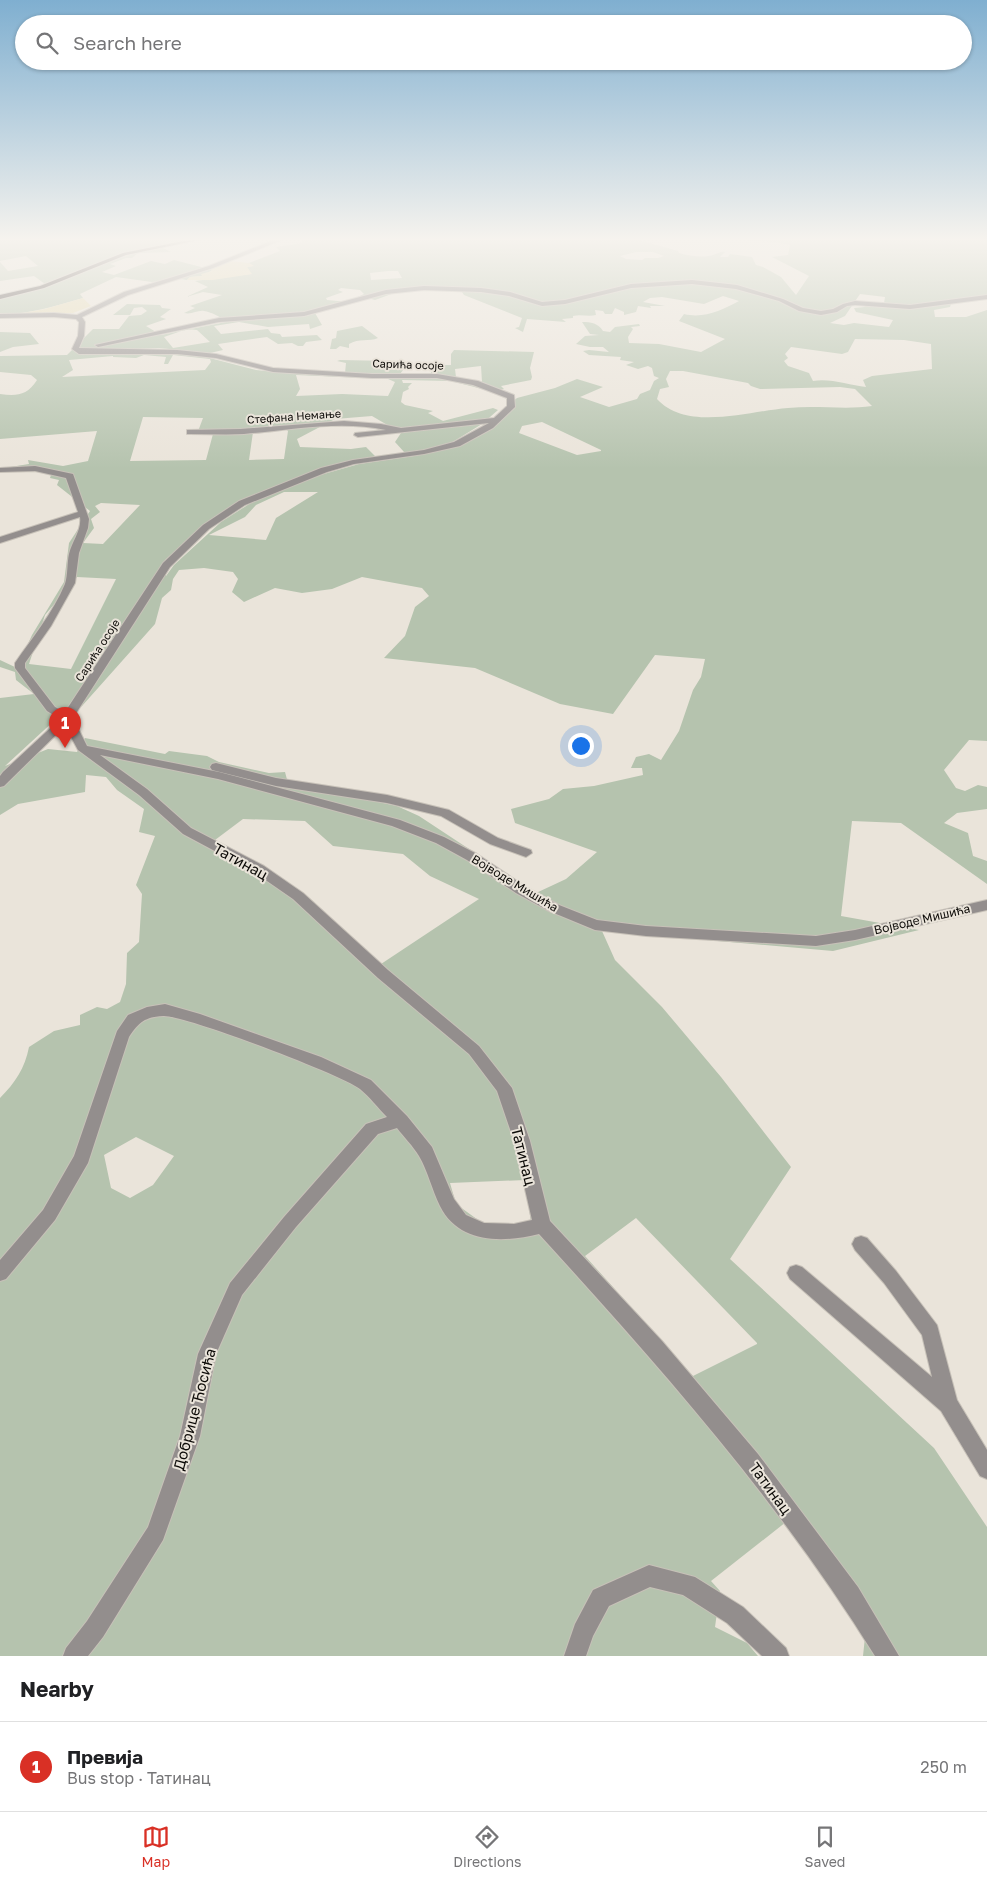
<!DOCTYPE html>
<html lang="en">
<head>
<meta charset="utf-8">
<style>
  :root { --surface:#fff; --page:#f2f2f2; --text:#202124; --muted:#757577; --line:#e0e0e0; --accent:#d93025 }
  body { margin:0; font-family:"Golos Text",sans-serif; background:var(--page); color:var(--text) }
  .you { position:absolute; left:580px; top:745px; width:18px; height:18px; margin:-12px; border:4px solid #fff; border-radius:50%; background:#1a73e8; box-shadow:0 0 0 8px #1a73e833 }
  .badge { display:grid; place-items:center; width:32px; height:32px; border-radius:50%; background:var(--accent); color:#fff; font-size:16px; font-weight:700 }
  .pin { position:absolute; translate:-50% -41px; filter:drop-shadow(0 1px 2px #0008) }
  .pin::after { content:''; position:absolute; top:26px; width:18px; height:15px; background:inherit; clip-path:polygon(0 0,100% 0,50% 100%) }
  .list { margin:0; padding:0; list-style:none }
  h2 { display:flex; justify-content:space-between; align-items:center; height:65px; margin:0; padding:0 20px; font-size:21px }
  h2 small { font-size:16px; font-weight:400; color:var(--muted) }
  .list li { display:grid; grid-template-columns:32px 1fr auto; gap:15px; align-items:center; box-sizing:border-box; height:90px; padding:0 20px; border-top:1px solid var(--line) }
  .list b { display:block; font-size:19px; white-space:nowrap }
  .list p { margin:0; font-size:16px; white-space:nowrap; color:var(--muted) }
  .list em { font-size:16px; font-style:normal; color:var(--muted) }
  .icon { flex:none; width:28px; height:28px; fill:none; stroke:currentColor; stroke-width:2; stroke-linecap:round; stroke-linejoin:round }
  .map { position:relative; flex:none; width:987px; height:1656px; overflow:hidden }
  .search { position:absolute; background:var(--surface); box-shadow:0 1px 4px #0004; left:15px; right:15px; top:15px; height:55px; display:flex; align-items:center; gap:12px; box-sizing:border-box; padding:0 18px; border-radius:28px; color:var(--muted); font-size:19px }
  .sheet { height:155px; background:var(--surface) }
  nav { display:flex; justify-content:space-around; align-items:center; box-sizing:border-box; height:70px; border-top:1px solid var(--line); background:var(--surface); font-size:14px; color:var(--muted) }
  nav a { display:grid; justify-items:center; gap:2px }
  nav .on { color:var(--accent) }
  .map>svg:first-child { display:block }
  .green { fill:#b5c3ae; fill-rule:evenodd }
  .sand { fill:#e5dbb6 }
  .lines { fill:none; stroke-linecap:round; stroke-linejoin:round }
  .minor-casing { stroke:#c7c1b8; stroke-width:2 }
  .major-casing { stroke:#c7c1b8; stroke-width:2 }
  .minor { fill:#938e8d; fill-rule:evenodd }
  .major { fill:#514847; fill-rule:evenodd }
  .labels { text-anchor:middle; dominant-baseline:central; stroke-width:4; stroke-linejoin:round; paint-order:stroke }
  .far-street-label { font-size:11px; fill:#0d0b08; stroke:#eae4da }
  .street-label { font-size:12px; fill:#0d0b08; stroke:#eae4da }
  .near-street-label { font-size:15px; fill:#0d0b08; stroke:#eae4da }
</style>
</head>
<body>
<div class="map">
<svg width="987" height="1656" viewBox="0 0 987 1656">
  <rect width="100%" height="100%" fill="#eae4da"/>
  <g class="green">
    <polygon points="0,237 201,237 115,256 45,284 34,276 0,281 0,262 8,271 38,266 26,256 0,261"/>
    <path d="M315,237h314l49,14 1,2c10,3 24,5 34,2 5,-1 7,-4 12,-3l-5,5h8l2,-3 22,3 4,8 7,2 18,10 15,18 13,-19 -37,-19 16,-2 2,-10c-20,-5 -38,-3 -57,-6v-2h254v58l-35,6 -2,6 -16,3 1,7h31l21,-7v431l-18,-1 -25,30 12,18 9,3 13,-6 9,2v22l-30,4 -13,10 24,10 5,23 14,5v23l-86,-61 -49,-2 -11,95 78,14 -86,21 -231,-20 13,29 47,47 59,70 70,90 -61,92 204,189 53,79v129h-124l2,-19 -79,-115 -75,59 9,10 -5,36 32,16 11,13h-758v-558c15,-15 25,-30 29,-51l25,-16 26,-6v-10l17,-8 10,2 13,-7 6,-18 1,-31 12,-11 3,-48 -6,-9 19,-49 -16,-4 5,-23 -27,-19 -11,-13 -20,-2 -1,17 -67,12 -18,11v-117l34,-4 -18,-14 -1,-8 -15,-5v-7l17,8 15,-33 32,-53 5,-39 21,-32 -33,-26 2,-5 -9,-2 1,-3 3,-1 -10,-3 -38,1 -2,-4 25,-4 -1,-4 35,6 25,-5 9,-30 -97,8v-45c16,2 27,2 37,-14l-6,-5 -31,-3v-16l67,-1 26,-26h26l10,-13 12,-1 6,-4 -5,-4 -8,1 -4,7h-17l14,-11 33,1 2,3 9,1 -11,8 6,2 -20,7 15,9 65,-13c-5,-5 -15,-10 -22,-11 -7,-1 -12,4 -20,2l11,-5 -5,-2 32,-11 -19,-3 -17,5 22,-10 -13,-6 56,-7 -4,-7 6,-1 -4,-3 31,-12 -4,-4 27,-4 -2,-2zM636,252h17l11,4 -6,2h-13l-3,2 -16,-1 -6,-3zM388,271h10l4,7 -31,2 -1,-7zM341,288l19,2 4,4 -16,8 -21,-2 -1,-2 17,-6 -5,-2zM442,288l-14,3 25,-1 9,2 2,3 58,23 -3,9 -4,1 8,4 4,-13 39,3 -4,-3 11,-1v-2c8,-2 15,1 23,-1l-1,-5 8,1 2,3h7l3,-6 9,4v3l12,-3 2,-6 13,2 -1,-2h15l-22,-4 7,-4 12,-1 42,7 19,-8 16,5c-17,9 -35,18 -55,13l-5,7 46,18 -24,13 -42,-8 -30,-1 -1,-6 5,-8 -2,-2 9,-1 -1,-2 -24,3 -5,5 -7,-1c-5,-8 -12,-9 -21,-9l8,12 9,1 -14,1 -9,8 14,3h13l6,5 -20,-2 -6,1 6,4 32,2 -1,3 14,2 -8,3 12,4 10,-3 4,2 2,8 5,2 -5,3 -4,9 -10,4 -3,5 -28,8 -29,-10 23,-10 -26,-8 -22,9 -38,10 -52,45 -51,13 -55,8 -56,16 -46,19 -36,23 -47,43 -8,11 -1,-16 49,-43 33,-18 84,-33 45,-9 -10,-10 -15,2 -51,-2 -3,-8 38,-20 37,-3 29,17 -6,9 10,11 41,-7 36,-22 16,-14 -5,-2 -50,13 -15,-8 5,-2 -28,-6 -4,-3 2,-10 6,-3 -1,-2 4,-4h-9l-1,-3 49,1 39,10 -38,-12 -16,-2 -152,-4 -28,-3 -62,-16 -62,-5 27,-1 51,5 13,-3 -5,-6 49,-7 11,7 14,-1 6,3h5l3,-4 16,-2 -5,-5 -35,2 -2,-3 -9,-1 -3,-4 -47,5 -7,-8 25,-4 29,5 41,-3 1,5 12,-4 -7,-12 -16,2 24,-6 15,-1 1,-3 32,-8v2l4,1 22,-8zM860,294l25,3 -1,6 -21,2 2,2 -11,1 2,4 37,8 -4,7 -35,-4 -10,2 -14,-2 15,-7zM187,329l10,1 13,12 -37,6 -9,-11zM855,339l49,1 27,4 1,25 -60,7 -9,4 3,7c-17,-2 -36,-9 -53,-6l-4,-8 -21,-7 -4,-5 4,-3 -3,-4 6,-7 51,7 6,-2zM144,355l22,2 -2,7h4l5,-9 37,4 1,3 -6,8 -143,7 11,-7 -4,-10 44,-4v1l23,1zM670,371h13l65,12 3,3 9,3 80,-2 15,2 17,17c-27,4 -55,-1 -84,2 -39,3 -101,24 -131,-9l3,-10 9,-2 -3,-8zM296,375l92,4 7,3 -7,14 -46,-2 -46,2 4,-7zM143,417l60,1 -6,16h16l-7,26 -76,1zM542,422l59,28v1l-24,4 -58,-22 3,-7zM284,427l4,4 -4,28 -35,1 4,-28zM284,492h34l-42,26 -10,22 -57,-5 36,-18 11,-12zM101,503l39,2 -37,39 -20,-1 11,-15 -3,-9 9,-7 -5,-6zM204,568l29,4 5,7 -6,13 12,10 31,-14 27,5 30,-4 30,-12 60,11 7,8 -14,11 -10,29 -21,22 91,10 85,36 53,10 42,-59 50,4 -4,18 -8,13 -14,41 -18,29 -12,-6 -13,3 -5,11h11l1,7 -49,11 -31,3 -14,10 -38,10 4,14 82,29 -31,27 -30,14 -117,-77 -22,-10 -56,-12 -52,-7 -4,-15 -16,1 -50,-11 -12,-6 -38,-5 -4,3 -80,-16 -8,14 -29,-3 -43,17 50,-46 27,-14 73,-82 7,-26 9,-8 2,-11 6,-9zM77,577l39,2 -45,90 -42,-5 16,-49zM243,819l62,2 28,25 70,8 27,22 49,23 -98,65 -64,-55 -102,-69zM136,1137l38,19 -21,29 -23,13 -19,-10 -7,-33zM525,1180l6,42 -46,3 -29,-21 -6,-21zM636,1218l121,125v1l-64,32 -108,-120z"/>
    <path d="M161,247l10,5 -33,1 -6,5h-6l-16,6 6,2 -14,6 12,3 37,-14 14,3 9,-4 31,8 24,-7 -27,15 -12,1 -3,3 -7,-1 -28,3 -36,-5 -36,17 3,4c-28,8 -54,16 -83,17v-17c55,-12 105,-40 161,-51z"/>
    <path d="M362,326l16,12c-9,4 -19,0 -29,6v4l-9,-2 -4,3h-6l2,-10 4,-1 1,-7z"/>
    <polygon points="0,332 30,333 39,344 13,347 0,352"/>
    <polygon points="454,350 534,352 530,368 532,377 531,380 501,386 504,389 497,389 482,382 481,366 455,369 456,377 430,374 433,370 431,365 451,365 451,354"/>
    <polygon points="340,360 391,361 401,363 403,370 400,374 345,373 346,363 337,361"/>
  </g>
  <g class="sand">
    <polygon points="229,261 249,263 254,266 247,267 252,274 213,280 187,280 190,277 202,276 201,274 212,271 209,269"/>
    <polygon points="83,298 91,306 73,313 18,314 45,309"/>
  </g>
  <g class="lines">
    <g class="minor-casing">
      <g id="minor">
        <path d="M281,237h8l-76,31 -85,27 -46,22 3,5 -1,14 -5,12 98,2 39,4 57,14 99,6h65l41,7 36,14 1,12 -22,21 -33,18 -36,8 -70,10 -27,8 -82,33 -36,24 -39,38 -97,151 14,28 132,26 181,48 44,17 33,17 49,33 33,18 38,15 49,6 170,10 39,-6 132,-30v10l-132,30 -39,6 -170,-10 -51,-6 -46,-19 -33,-18 -49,-33 -31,-17 -44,-17 -174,-47 -118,-24 47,34 44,39 73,38 39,27 85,77 91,76 33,42 18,53 20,80 112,120 96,113 100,133 41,69h-24c-96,-155 -214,-288 -336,-422 -36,9 -80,10 -99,-28 -8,-16 -12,-35 -21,-50 -6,-10 -15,-19 -22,-28l-19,6 -82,93 -54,68 -26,59 -16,82 -37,104 -60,97 -15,19h-25l3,-8 21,-27 61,-94 32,-91 18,-82 32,-71 54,-66 82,-93 21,-7c-9,-9 -17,-20 -27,-28 -17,-14 -178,-75 -197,-73 -18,1 -24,6 -34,21l-41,126 -33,57 -49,59 -6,2v-21l43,-50 31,-54 43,-125 11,-16 19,-8 18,-3 35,10 121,43 50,23 36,36 25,31 22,52 12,16 18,8 30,1 18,-4 -18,-79 -17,-50 -28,-37 -91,-76 -85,-79 -39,-27 -71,-38 -44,-39 -61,-45 -13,-24 -61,60 -4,1v-11l3,-4 57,-53 -13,-8 -32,-43v-5c17,-25 38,-50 50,-79 3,-9 2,-21 4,-30 3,-13 13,-24 11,-37l-80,26v-6l78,-25 -12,-34 -31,-7 -35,1v-4l35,-2 38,8 16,45 -1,9 -9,25 -4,30 -24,43 -26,37v5l30,39 10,5 98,-149 40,-38 36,-24 82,-33 32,-8 71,-10 30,-8 35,-19 -131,14 -4,-2 1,-2 31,-3c-46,-10 -95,0 -142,4 -18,1 -36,0 -54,0h-3v-4l53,-1 104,-8 37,3 20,4 93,-10 13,-12v-8l-34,-13 -36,-7h-65l-99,-6 -57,-14 -39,-4h-98l-7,-5 6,-13 1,-14 -3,-3 -22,-2 -54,1v-4l54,-1 23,2 47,-23 85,-26z"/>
        <polygon points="692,280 737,285 783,299 803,308 821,311 833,309 843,304 855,301 910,305 987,295 987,299 910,309 855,305 847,306 837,312 821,315 799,311 779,301 736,289 692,284 631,288 565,304 542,306 509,296 481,292 424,290 386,294 304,316 219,322 98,347 95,345 219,318 304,312 386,290 424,286 481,288 510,292 542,302 565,300 631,284"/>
        <polygon points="216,763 276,778 387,795 449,810 498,838 531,850 532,853 526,857 490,844 441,816 387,803 276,786 212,770 210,767 212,764"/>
        <polygon points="861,1236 867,1238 896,1271 937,1325 957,1400 987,1450 987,1479 980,1476 941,1411 790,1279 787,1273 790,1267 796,1265 802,1267 932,1377 922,1335 884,1283 855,1250 852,1244 855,1238"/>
        <polygon points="649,1565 695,1577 743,1607 786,1648 789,1656 762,1656 727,1623 683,1595 650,1587 609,1606 593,1636 586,1656 564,1656 575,1624 593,1590"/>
      </g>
    </g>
    <g class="major-casing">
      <polygon id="major" points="203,237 213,237 126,255 44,288 0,299 0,295 40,286 123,253"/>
    </g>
    <use href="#minor" class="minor"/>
    <use href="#major" class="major"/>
  </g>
  <linearGradient id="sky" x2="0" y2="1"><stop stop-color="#7fafd0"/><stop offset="0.51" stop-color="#f6f3ee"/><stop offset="1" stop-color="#f6f3ee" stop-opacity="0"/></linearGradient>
  <rect width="987" height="469" fill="url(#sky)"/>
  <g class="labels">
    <g class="far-street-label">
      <text transform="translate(408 364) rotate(2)">Сарића осоје</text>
      <text transform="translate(294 416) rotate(-4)">Стефана Немање</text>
      <text transform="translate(97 650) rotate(-57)">Сарића осоје</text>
    </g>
    <g class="street-label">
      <text transform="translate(515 883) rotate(31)">Војводе Мишића</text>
      <text transform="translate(922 919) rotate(-13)">Војводе Мишића</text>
    </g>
    <g class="near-street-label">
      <text transform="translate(241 861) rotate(29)">Татинац</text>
      <text transform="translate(524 1156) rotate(76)">Татинац</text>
      <text transform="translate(194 1409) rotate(-75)">Добрице Ћосића</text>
      <text transform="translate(771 1488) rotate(54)">Татинац</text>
    </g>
  </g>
</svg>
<div class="you"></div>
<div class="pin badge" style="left:65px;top:748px">1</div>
<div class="search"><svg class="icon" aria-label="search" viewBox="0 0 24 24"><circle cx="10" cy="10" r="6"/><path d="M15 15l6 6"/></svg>Search here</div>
</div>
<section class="sheet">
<h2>Nearby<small></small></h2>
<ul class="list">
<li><span class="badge">1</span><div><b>Превија</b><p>Bus stop · Татинац</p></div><em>250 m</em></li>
</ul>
</section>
<nav>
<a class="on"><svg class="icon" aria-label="map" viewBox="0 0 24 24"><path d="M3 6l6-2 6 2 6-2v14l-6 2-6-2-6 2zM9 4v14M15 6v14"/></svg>Map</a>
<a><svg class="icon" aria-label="directions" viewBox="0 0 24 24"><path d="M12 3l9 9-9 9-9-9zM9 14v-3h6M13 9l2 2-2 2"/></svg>Directions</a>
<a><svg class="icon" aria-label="saved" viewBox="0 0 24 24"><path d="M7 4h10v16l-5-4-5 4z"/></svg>Saved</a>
</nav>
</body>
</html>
